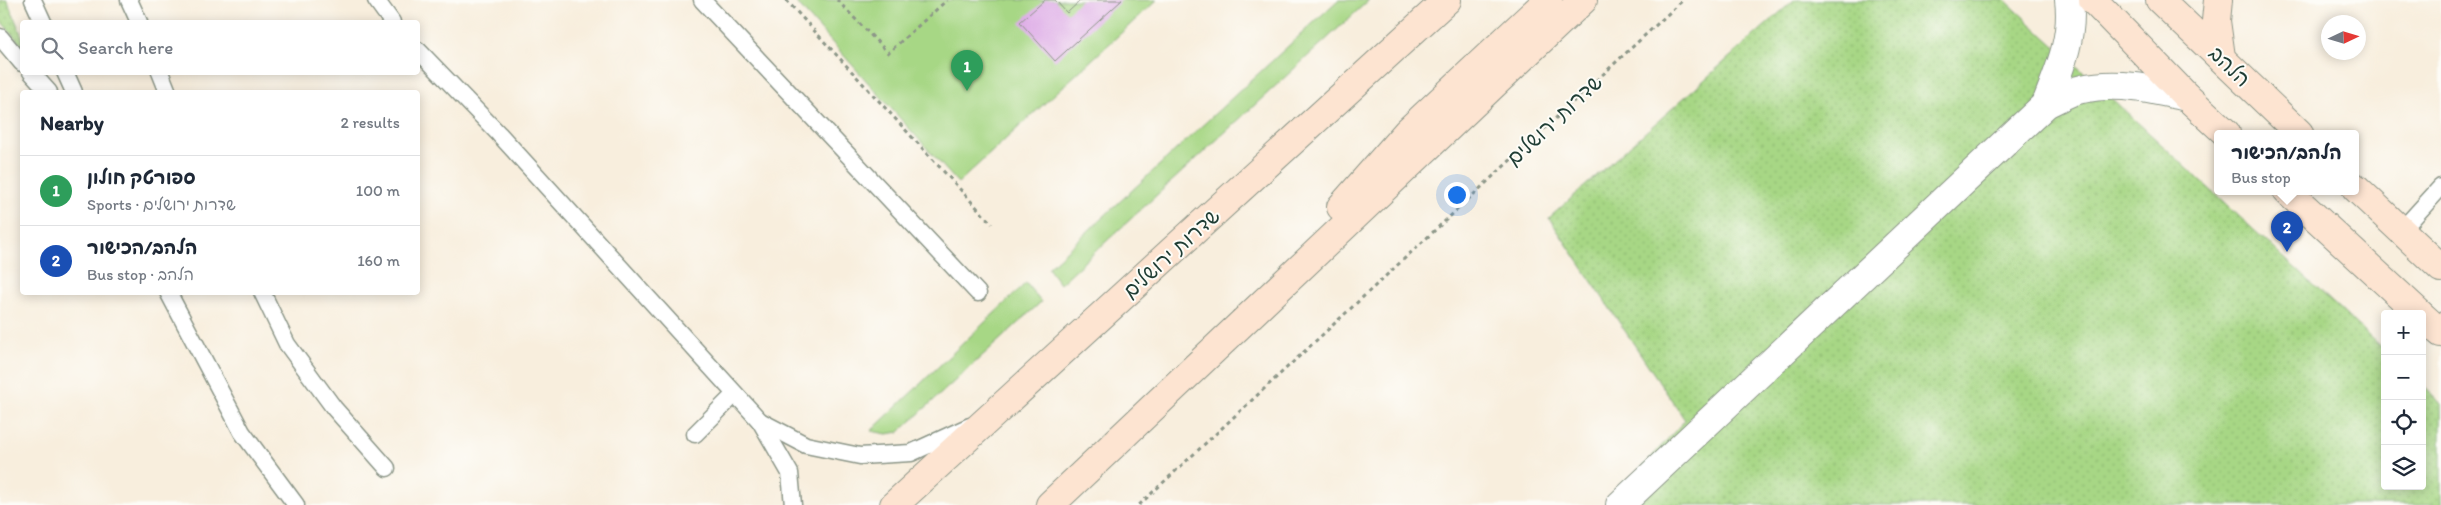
<!DOCTYPE html>
<html lang="en">
<head>
<meta charset="utf-8">
<style>
  :root { --surface:#fff; --page:#f6f6f7; --text:#1f2937; --muted:#747a83; --line:#e0e1e3; --accent:#d93025 }
  body { margin:0; font-family:Itim,"Playpen Sans Hebrew",sans-serif; background:var(--page); color:var(--text) }
  .controls { position:absolute; right:15px; bottom:15px; display:grid; overflow:hidden; border-radius:5px; box-shadow:0 2px 12px #0003 }
  .controls button { width:45px; height:45px; display:grid; place-items:center; padding:0; border:0; border-bottom:1px solid var(--line); background:var(--surface); color:var(--text); font:25px sans-serif }
  .compass { position:absolute; left:2321px; top:15px; width:45px; height:45px; border-radius:50%; background:var(--surface); box-shadow:0 2px 12px #0003; rotate:86deg }
  .you { position:absolute; left:1456px; top:194px; width:18px; height:18px; margin:-12px; border:4px solid #fff; border-radius:50%; background:#1a73e8; box-shadow:0 0 0 8px #1a73e833 }
  .badge { display:grid; place-items:center; width:32px; height:32px; border-radius:50%; background:var(--accent); color:#fff; font-size:16px; font-weight:700 }
  .pin { position:absolute; translate:-50% -41px; filter:drop-shadow(0 1px 2px #0008) }
  .pin::after { content:''; position:absolute; top:26px; width:18px; height:15px; background:inherit; clip-path:polygon(0 0,100% 0,50% 100%) }
  .popup { position:absolute; left:2214px; top:130px; width:145px; height:65px; box-sizing:border-box; display:grid; place-content:center; border-radius:5px; background:var(--surface); filter:drop-shadow(0 1px 4px #0005); font-size:16px; white-space:nowrap; color:var(--muted) }
  .popup b { font-size:19px; color:var(--text) }
  .popup::after { content:''; position:absolute; left:50%; top:100%; margin-left:-10px; border:10px solid transparent; border-top-color:var(--surface) }
  .list { margin:0; padding:0; list-style:none }
  h2 { display:flex; justify-content:space-between; align-items:center; height:65px; margin:0; padding:0 20px; font-size:21px }
  h2 small { font-size:16px; font-weight:400; color:var(--muted) }
  .list li { display:grid; grid-template-columns:32px 1fr auto; gap:15px; align-items:center; box-sizing:border-box; height:70px; padding:0 20px; border-top:1px solid var(--line) }
  .list b { display:block; font-size:19px; white-space:nowrap }
  .list p { margin:0; font-size:16px; white-space:nowrap; color:var(--muted) }
  .list em { font-size:16px; font-style:normal; color:var(--muted) }
  .icon { flex:none; width:28px; height:28px; fill:none; stroke:currentColor; stroke-width:2; stroke-linecap:round; stroke-linejoin:round }
  .map { position:relative; flex:none; width:2441px; height:505px; overflow:hidden }
  .search { position:absolute; background:var(--surface); box-shadow:0 2px 12px #0003; left:20px; top:20px; width:400px; height:55px; display:flex; align-items:center; gap:12px; box-sizing:border-box; padding:0 18px; border-radius:5px; color:var(--muted); font-size:19px }
  .panel { position:absolute; background:var(--surface); box-shadow:0 2px 12px #0003; left:20px; top:90px; width:400px; height:205px; border-radius:5px }
  .map>svg:first-child { display:block }
  .grass { fill:url(#grass-dots); stroke:#638a5c }
  .green { fill:#a7d785; stroke:#638a5c }
  .building { fill:#dca7e6 }
  .lines { fill:none; stroke-linecap:round; stroke-linejoin:round }
  .lane-casing { stroke:#8c9688; stroke-width:19 }
  .street-casing { stroke:#8c9688; stroke-width:30 }
  .secondary-casing { stroke:#8c9688; stroke-width:30 }
  .path { stroke:#8c9688; stroke-width:3; stroke-dasharray:4 4; stroke-linecap:butt }
  .lane { stroke:#fff; stroke-width:16 }
  .street { stroke:#fff; stroke-width:28 }
  .secondary { stroke:#fde4d1; stroke-width:28 }
  .labels { text-anchor:middle; dominant-baseline:central; stroke-width:4; stroke-linejoin:round; paint-order:stroke }
  .street-label { font-size:21px; fill:#1f3d34; stroke:#fdfcf7 }
</style>
</head>
<body>
<div class="map">
<svg width="2441" height="505" viewBox="0 0 2441 505">
  <defs>
    <pattern id="grass-dots" width="8" height="8" patternUnits="userSpaceOnUse" patternTransform="scale(1.25)"><rect width="8" height="8" fill="#a7d785"/><path d="M2 2h.1M6 6h.1" fill="none" stroke="#8fb973" stroke-width="1.8" stroke-linecap="round"/></pattern>
  </defs>
  <rect width="100%" height="100%" fill="#fdfcf7"/>
  <filter id="ink" filterUnits="userSpaceOnUse"><feTurbulence type="fractalNoise" baseFrequency=".02" numOctaves="2"/><feDisplacementMap in="SourceGraphic" scale="10" xChannelSelector="R" yChannelSelector="G"/><feConvolveMatrix kernelMatrix="1 2 1 2 8 2 1 2 1" color-interpolation-filters="sRGB"/></filter>
  <filter id="wash" filterUnits="userSpaceOnUse"><feTurbulence type="fractalNoise" baseFrequency=".0096" numOctaves="4" result="noise"/><feDisplacementMap in="SourceGraphic" scale="20" xChannelSelector="R" yChannelSelector="G"/><feGaussianBlur stdDeviation="1.12" result="paint"/><feColorMatrix in="noise" values="0 0 0 0 0 0 0 0 0 0 0 0 0 0 0 0 0 1.4 0 .05"/><feComposite in="paint" operator="in"/></filter>
  <g filter="url(#wash)">
    <rect width="100%" height="100%" fill="#f8eedd"/>
    <g class="grass">
      <polygon points="0,0 7,0 22,36 22,46 0,20"/>
      <polygon points="1794,0 2005,0 2385,351 2385,486 2422,486 2422,386 2441,404 2441,505 1608,505 1685,420 1549,218"/>
    </g>
    <g class="green">
      <polygon points="794,0 1157,0 958,183"/>
      <polygon points="1338,0 1369,0 1060,284 1048,268"/>
      <polygon points="1026,283 1041,302 899,432 887,434 871,431"/>
    </g>
    <g id="blocks">
      <polygon class="building" points="1045,0 1055,0 1067,13 1081,0 1122,0 1055,61 1020,22"/>
    </g>
  </g>
  <g filter="url(#ink)">
    <use href="#blocks" fill-opacity="0" stroke="#8c9688" stroke-width="1"/>
    <g class="lines">
      <g class="lane-casing">
        <g id="lane">
          <polyline points="33,0 43,22"/>
          <polyline points="129,0 139,22"/>
          <polyline points="376,0 392,22"/>
          <polyline points="702,0 978,293"/>
          <polyline points="0,37 22,63"/>
          <polyline points="418,50 499,134 760,421 790,473 793,505"/>
          <polyline points="31,72 49,92"/>
          <polyline points="65,72 74,92"/>
          <polyline points="160,72 168,92"/>
          <polyline points="2401,231 2441,187"/>
          <polyline points="168,292 242,432 296,505"/>
          <polyline points="262,292 287,344 334,408 387,468"/>
          <polyline points="760,421 806,445 860,456 911,453 970,426"/>
          <polyline points="695,434 734,395"/>
        </g>
      </g>
      <g class="street-casing">
        <g id="street">
          <path d="M2046,104c13,-34 28,-66 23,-104"/>
          <path d="M1620,505l426,-401c11,-5 24,-13 36,-15 35,-8 70,0 105,8"/>
        </g>
      </g>
      <g class="secondary-casing">
        <g id="secondary">
          <polyline points="2093,0 2187,97 2226,133"/>
          <polyline points="2160,0 2299,133"/>
          <polyline points="2218,0 2216,21 2221,57"/>
          <polyline points="2356,188 2441,268"/>
          <polyline points="2287,191 2420,314"/>
          <polyline points="1341,207 1407,132 1548,0"/>
          <polyline points="2422,316 2441,333"/>
          <polyline points="894,505 1447,0"/>
          <polyline points="1050,505 1583,0"/>
        </g>
      </g>
      <g class="path">
        <polyline points="786,0 992,224"/>
        <polyline points="837,0 888,53 947,0"/>
        <polyline points="1139,505 1683,0"/>
      </g>
      <use href="#lane" class="lane"/>
      <use href="#street" class="street"/>
      <use href="#secondary" class="secondary"/>
    </g>
  </g>
  <g class="labels">
    <g class="street-label">
      <text transform="translate(2230 66) rotate(44)">הלהב</text>
      <text transform="translate(1554 120) rotate(-43)">שדרות ירושלים</text>
      <text transform="translate(1171 253) rotate(-42)">שדרות ירושלים</text>
    </g>
  </g>
</svg>
<div class="controls">
<button>+</button>
<button>−</button>
<button><svg class="icon" aria-label="locate" viewBox="0 0 24 24"><circle cx="12" cy="12" r="6"/><path d="M12 2v4M12 18v4M2 12h4M18 12h4"/></svg></button>
<button><svg class="icon" aria-label="layers" viewBox="0 0 24 24"><path d="M12 4l9 5-9 5-9-5zM3 14l9 5 9-5"/></svg></button>
</div>
<svg class="compass" viewBox="-18 -18 36 36"><path d="M0-13l5 13h-10z" fill="#e53935"/><path d="M0 13l5-13h-10z" fill="#747a83"/></svg>
<div class="you"></div>
<div class="pin badge" style="left:967px;top:91px;background:#2e9e5b">1</div>
<div class="pin badge" style="left:2287px;top:252px;background:#1a4fb4">2</div>
<div class="popup"><b>הלהב/הכישור</b>Bus stop</div>
<div class="search"><svg class="icon" aria-label="search" viewBox="0 0 24 24"><circle cx="10" cy="10" r="6"/><path d="M15 15l6 6"/></svg>Search here</div>
<section class="panel">
<h2>Nearby<small>2 results</small></h2>
<ul class="list">
<li><span class="badge" style="background:#2e9e5b">1</span><div><b>ספורטק חולון</b><p>Sports · שדרות ירושלים</p></div><em>100 m</em></li>
<li><span class="badge" style="background:#1a4fb4">2</span><div><b>הלהב/הכישור</b><p>Bus stop · הלהב</p></div><em>160 m</em></li>
</ul>
</section>
</div>
</body>
</html>
